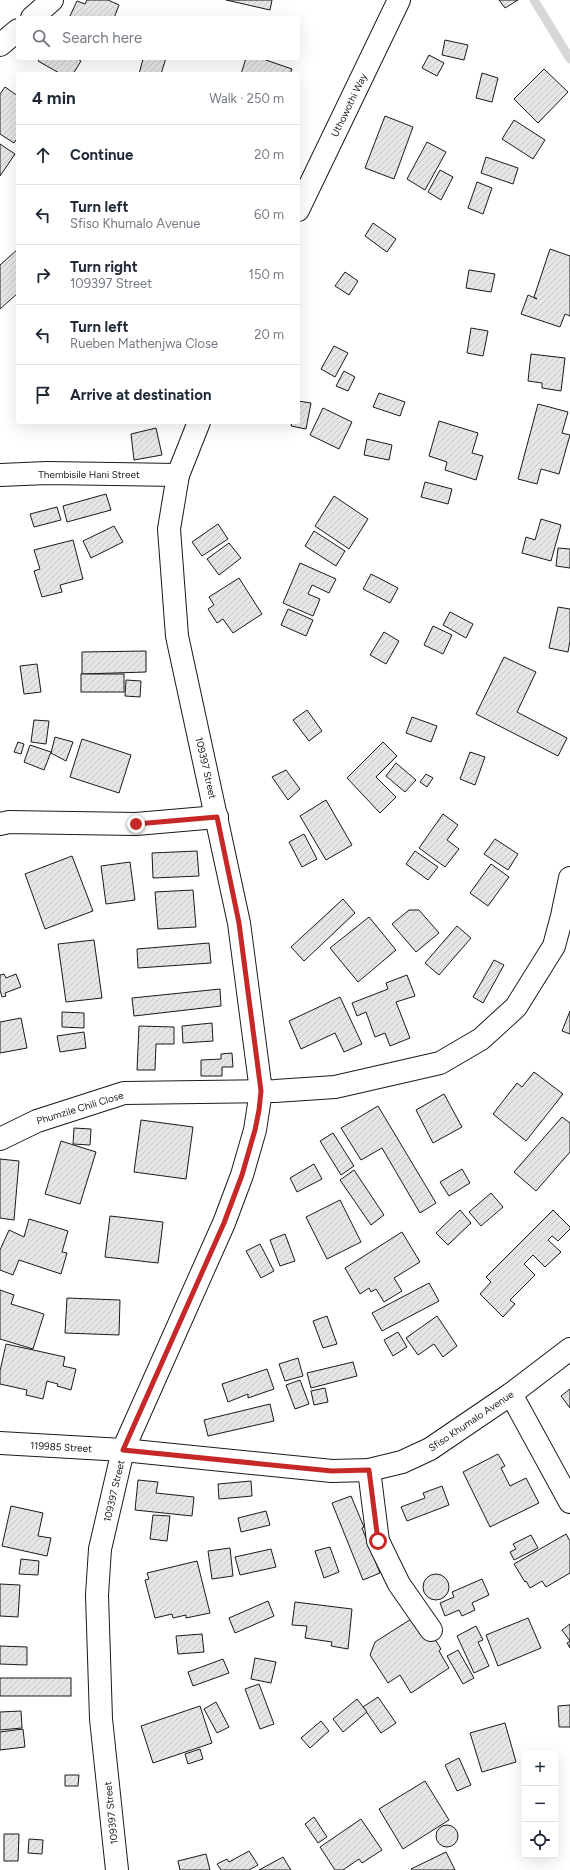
<!DOCTYPE html>
<html lang="en">
<head>
<meta charset="utf-8">
<style>
  :root { --surface:#fff; --page:#f2f2f3; --text:#1f2937; --muted:#747a83; --line:#e0e1e3 }
  body { margin:0; font-family:Figtree,sans-serif; background:var(--page); color:var(--text) }
  .controls { position:absolute; right:12px; bottom:12px; display:grid; overflow:hidden; border-radius:4px; box-shadow:0 4px 16px #0002 }
  .controls button { width:36px; height:36px; display:grid; place-items:center; padding:0; border:0; border-bottom:1px solid var(--line); background:var(--surface); color:var(--text); font:20px sans-serif }
  .stop { position:absolute; width:12px; height:12px; margin:-9px; border:3px solid #c62828; border-radius:50%; background:#fff }
  .stop.end { background:#c62828; border-color:#fff; box-shadow:0 1px 4px #0008 }
  .list { margin:0; padding:0; list-style:none }
  h2 { display:flex; justify-content:space-between; align-items:center; height:52px; margin:0; padding:0 16px; font-size:17px }
  h2 small { font-size:13px; font-weight:400; color:var(--muted) }
  .list li { display:grid; grid-template-columns:26px 1fr auto; gap:12px; align-items:center; box-sizing:border-box; height:60px; padding:0 16px; border-top:1px solid var(--line) }
  .list b { display:block; font-size:15px; white-space:nowrap }
  .list p { margin:0; font-size:13px; white-space:nowrap; color:var(--muted) }
  .list em { font-size:13px; font-style:normal; color:var(--muted) }
  .icon { flex:none; width:22px; height:22px; fill:none; stroke:currentColor; stroke-width:2; stroke-linecap:round; stroke-linejoin:round }
  .map { position:relative; flex:none; width:570px; height:1870px; overflow:hidden }
  .search { position:absolute; background:var(--surface); box-shadow:0 4px 16px #0002; left:16px; top:16px; width:284px; height:44px; display:flex; align-items:center; gap:10px; box-sizing:border-box; padding:0 14px; border-radius:4px; color:var(--muted); font-size:15px }
  .panel { position:absolute; background:var(--surface); box-shadow:0 4px 16px #0002; left:16px; top:72px; width:284px; height:352px; border-radius:4px }
  .map>svg:first-child { display:block }
  .lines { fill:none; stroke-linecap:round; stroke-linejoin:round }
  .stream { stroke:#d7d7d7; stroke-width:9 }
  .building { fill:url(#building-hatch); stroke:#1a1a1a }
  .street-casing { stroke:#1a1a1a; stroke-width:24 }
  .street { stroke:#fff; stroke-width:22 }
  .route { stroke:#c62828; stroke-width:5 }
  .labels { text-anchor:middle; dominant-baseline:central; stroke-width:3; stroke-linejoin:round; paint-order:stroke }
  .street-label { font-size:10px; fill:#1a1a1a; stroke:#fff }
</style>
</head>
<body>
<div class="map">
<svg width="570" height="1870" viewBox="0 0 570 1870">
  <defs>
    <pattern id="building-hatch" width="6" height="6" patternUnits="userSpaceOnUse"><rect width="6" height="6" fill="#e6e6e6"/><path d="M-1 1l2-2M0 6l6-6M5 7l2-2" fill="none" stroke="#c5c5c5"/></pattern>
  </defs>
  <rect width="100%" height="100%" fill="#fff"/>
  <g class="lines">
    <polyline class="stream" points="534,0 570,59"/>
  </g>
  <g class="building">
    <polygon points="87,0 108,0 119,5 114,18 69,18 77,1 85,4"/>
    <polygon points="226,0 272,0 270,10"/>
    <polygon points="499,0 518,0 505,8"/>
    <polygon points="445,40 468,45 464,60 442,55"/>
    <polygon points="429,55 444,63 437,76 422,68"/>
    <polygon points="40,58 76,58 81,61 73,74 61,74 38,61"/>
    <polygon points="139,58 166,58 161,74 139,74 143,59"/>
    <polygon points="246,58 260,58 292,69 290,74 241,74"/>
    <polygon points="544,69 568,92 538,123 514,99"/>
    <polygon points="482,73 498,78 492,102 476,98"/>
    <polygon points="5,87 18,96 18,137 14,143 0,134 0,94"/>
    <polygon points="385,116 413,127 394,179 365,168"/>
    <polygon points="514,120 545,140 533,159 502,139"/>
    <polygon points="427,142 446,152 425,190 407,179"/>
    <polygon points="0,144 15,154 0,176"/>
    <polygon points="486,157 518,168 513,184 481,173"/>
    <polygon points="440,170 453,177 441,200 428,192"/>
    <polygon points="477,182 492,188 483,214 468,208"/>
    <polygon points="373,223 396,239 387,252 365,236"/>
    <polygon points="18,249 18,293 0,309 0,265"/>
    <polygon points="550,249 570,256 570,316 565,314 560,327 521,314 528,295 537,299 534,297"/>
    <polygon points="469,270 495,274 491,292 466,288"/>
    <polygon points="345,272 358,281 349,295 335,286"/>
    <polygon points="471,328 488,331 483,356 467,353"/>
    <polygon points="334,346 348,353 335,377 321,369"/>
    <polygon points="531,354 565,358 561,391 542,388 542,383 528,381"/>
    <polygon points="344,371 355,377 348,391 336,386"/>
    <polygon points="379,393 405,402 400,416 373,407"/>
    <polygon points="298,401 311,403 306,429 291,426 292,422 298,422"/>
    <polygon points="538,404 568,412 562,433 570,435 559,474 541,469 537,484 518,479"/>
    <polygon points="323,408 352,422 339,449 310,435"/>
    <polygon points="439,421 478,433 472,453 483,456 476,480 445,470 447,462 429,456"/>
    <polygon points="156,428 162,455 134,460 131,434"/>
    <polygon points="367,439 392,445 389,460 364,455"/>
    <polygon points="425,482 452,489 448,504 421,497"/>
    <polygon points="106,494 111,510 67,522 63,506"/>
    <polygon points="334,496 368,519 349,549 315,526"/>
    <polygon points="57,507 61,520 34,527 30,514"/>
    <polygon points="541,519 561,525 551,561 522,553 526,537 535,540"/>
    <polygon points="218,524 228,539 202,556 192,542"/>
    <polygon points="114,526 123,542 91,558 83,541"/>
    <polygon points="314,531 345,551 336,566 305,546"/>
    <polygon points="73,540 83,579 60,585 62,592 42,597 34,571 40,569 34,550"/>
    <polygon points="229,543 241,558 219,575 207,559"/>
    <polygon points="558,548 570,549 570,568 556,566"/>
    <polygon points="300,563 336,579 329,593 312,585 308,594 320,599 313,616 283,603"/>
    <polygon points="371,574 398,588 390,603 363,589"/>
    <polygon points="239,578 262,614 233,633 223,619 217,623 208,609 214,605 209,597"/>
    <polygon points="558,607 570,609 570,641 568,652 549,648"/>
    <polygon points="288,609 313,620 306,636 281,625"/>
    <polygon points="450,612 473,624 466,638 443,625"/>
    <polygon points="433,626 452,635 443,654 424,645"/>
    <polygon points="384,632 399,641 386,664 370,655"/>
    <polygon points="146,651 146,672 82,674 82,652"/>
    <polygon points="504,657 536,672 517,712 567,738 558,756 476,714"/>
    <polygon points="37,664 41,692 24,694 20,666"/>
    <rect x="81" y="674" width="43" height="18"/>
    <polygon points="126,680 141,681 140,697 125,696"/>
    <polygon points="307,710 322,731 309,741 293,720"/>
    <polygon points="412,717 437,726 431,742 406,733"/>
    <polygon points="34,720 49,721 46,744 31,742"/>
    <polygon points="55,737 73,742 66,761 51,753"/>
    <polygon points="82,739 131,755 119,793 70,777"/>
    <polygon points="18,742 24,744 21,754 14,752"/>
    <polygon points="383,742 397,756 376,777 396,797 380,813 347,778"/>
    <polygon points="30,745 51,752 44,770 24,762"/>
    <polygon points="470,752 485,757 475,785 460,779"/>
    <polygon points="396,763 416,780 405,792 386,776"/>
    <polygon points="286,770 300,789 288,800 272,777"/>
    <polygon points="426,774 433,778 427,787 420,782"/>
    <polygon points="326,800 352,845 326,860 300,816"/>
    <polygon points="443,814 458,825 447,840 459,849 445,867 419,848"/>
    <polygon points="304,834 317,859 302,867 289,842"/>
    <polygon points="495,839 518,854 508,870 484,854"/>
    <polygon points="197,851 199,876 153,878 152,853"/>
    <polygon points="415,851 438,867 428,880 406,864"/>
    <polygon points="72,856 93,911 45,929 25,874"/>
    <polygon points="130,862 135,900 106,904 101,866"/>
    <polygon points="491,864 509,877 488,906 470,893"/>
    <polygon points="193,890 196,927 158,929 155,892"/>
    <polygon points="343,899 355,913 304,961 291,947"/>
    <polygon points="409,910 419,910 439,933 416,952 392,924"/>
    <polygon points="369,917 396,950 358,982 330,948"/>
    <polygon points="457,926 471,938 439,975 425,963"/>
    <polygon points="94,940 102,998 66,1002 58,944"/>
    <polygon points="209,943 211,963 138,968 137,949"/>
    <polygon points="494,960 504,965 483,1003 473,997"/>
    <polygon points="4,974 6,978 16,974 21,987 5,993 6,996 2,997 0,990 0,975"/>
    <polygon points="407,975 415,996 396,1002 410,1038 390,1046 385,1033 375,1037 366,1012 357,1016 352,1003 388,989 386,983"/>
    <polygon points="220,989 221,1006 134,1016 132,998"/>
    <polygon points="340,997 362,1044 344,1052 335,1033 301,1049 289,1021"/>
    <polygon points="570,1011 570,1034 562,1031"/>
    <polygon points="62,1012 84,1013 84,1028 62,1027"/>
    <polygon points="21,1018 27,1048 0,1053 0,1022"/>
    <polygon points="212,1023 213,1041 183,1043 182,1026"/>
    <polygon points="139,1026 174,1027 174,1044 156,1044 155,1070 137,1070"/>
    <polygon points="84,1032 86,1048 60,1052 57,1036"/>
    <polygon points="232,1053 233,1067 222,1067 222,1076 201,1076 201,1060 221,1059 221,1054"/>
    <polygon points="534,1072 563,1094 526,1141 493,1114 517,1083 522,1087"/>
    <polygon points="444,1094 462,1127 433,1143 416,1110"/>
    <polygon points="378,1106 436,1203 420,1213 382,1148 361,1160 341,1128"/>
    <polygon points="562,1117 570,1123 570,1152 536,1191 514,1172"/>
    <polygon points="141,1120 193,1127 186,1179 134,1172"/>
    <polygon points="74,1128 91,1129 90,1145 73,1144"/>
    <polygon points="333,1133 354,1166 341,1175 320,1141"/>
    <polygon points="61,1141 96,1152 80,1204 45,1194"/>
    <polygon points="0,1159 19,1161 14,1220 0,1218"/>
    <polygon points="314,1164 322,1179 297,1192 290,1178"/>
    <polygon points="462,1169 470,1183 449,1196 440,1182"/>
    <polygon points="354,1170 384,1215 371,1225 340,1180"/>
    <polygon points="491,1193 503,1207 481,1226 469,1212"/>
    <polygon points="340,1200 361,1242 327,1259 306,1217"/>
    <polygon points="460,1210 471,1223 448,1245 436,1233"/>
    <polygon points="553,1210 570,1227 570,1229 558,1241 552,1236 548,1240 561,1252 545,1267 533,1255 524,1264 535,1275 510,1300 515,1304 503,1317 480,1294 491,1282 486,1277"/>
    <polygon points="110,1216 163,1222 158,1263 105,1257"/>
    <polygon points="29,1219 68,1231 62,1252 67,1253 61,1274 19,1260 13,1275 0,1270 0,1250 9,1230 24,1237"/>
    <polygon points="402,1232 420,1262 394,1278 402,1291 384,1302 376,1289 371,1292 369,1288 360,1294 345,1268"/>
    <polygon points="285,1234 295,1261 280,1266 270,1240"/>
    <polygon points="260,1244 274,1271 261,1278 246,1251"/>
    <polygon points="429,1283 439,1301 382,1331 372,1313"/>
    <polygon points="0,1290 14,1295 11,1304 44,1314 33,1349 0,1339"/>
    <polygon points="67,1298 120,1300 119,1335 65,1333"/>
    <polygon points="327,1316 337,1344 323,1348 313,1321"/>
    <polygon points="437,1316 457,1346 443,1357 434,1344 418,1355 406,1338"/>
    <polygon points="398,1332 407,1347 393,1356 384,1340"/>
    <polygon points="6,1344 65,1357 63,1366 76,1369 71,1390 57,1386 58,1384 47,1381 43,1399 26,1395 27,1390 0,1384 0,1371"/>
    <polygon points="298,1358 303,1376 285,1381 279,1364"/>
    <polygon points="353,1362 357,1376 311,1388 307,1373"/>
    <polygon points="267,1369 274,1389 248,1398 248,1394 228,1402 222,1384"/>
    <polygon points="300,1380 309,1404 295,1409 286,1385"/>
    <polygon points="325,1388 328,1402 314,1405 311,1391"/>
    <polygon points="570,1389 570,1408 561,1396"/>
    <polygon points="270,1404 274,1421 208,1436 204,1420"/>
    <polygon points="498,1454 505,1466 501,1468 510,1486 526,1478 539,1503 490,1527 463,1472"/>
    <polygon points="138,1480 158,1482 156,1493 194,1497 192,1516 135,1510"/>
    <polygon points="251,1481 252,1496 219,1499 218,1484"/>
    <polygon points="442,1486 449,1505 407,1521 401,1507 425,1498 423,1493"/>
    <polygon points="351,1496 364,1527 362,1528 380,1573 363,1580 332,1503"/>
    <polygon points="11,1506 43,1513 38,1536 51,1538 47,1556 2,1546"/>
    <polygon points="266,1511 270,1525 241,1532 238,1518"/>
    <polygon points="153,1515 170,1516 167,1541 150,1539"/>
    <polygon points="566,1534 570,1541 570,1573 546,1587 542,1581 530,1588 526,1581 525,1582 514,1564"/>
    <polygon points="531,1535 538,1548 514,1560 510,1552 516,1549 513,1544"/>
    <polygon points="330,1547 339,1572 324,1578 315,1551"/>
    <polygon points="230,1548 233,1576 212,1579 208,1551"/>
    <polygon points="271,1549 276,1567 240,1575 235,1557"/>
    <polygon points="21,1559 39,1561 38,1575 19,1574"/>
    <polygon points="197,1561 210,1613 186,1618 186,1615 173,1618 172,1614 155,1618 145,1580 149,1579 147,1573"/>
    <circle cx="436" cy="1587" r="13"/>
    <polygon points="482,1579 489,1595 472,1603 475,1610 462,1616 459,1610 445,1616 440,1603 454,1597 452,1592"/>
    <polygon points="0,1584 20,1585 18,1617 0,1616"/>
    <polygon points="268,1601 274,1616 235,1633 229,1618"/>
    <polygon points="295,1602 352,1609 348,1649 331,1646 332,1642 305,1638 307,1626 292,1625"/>
    <polygon points="419,1614 441,1649 439,1651 449,1668 411,1693 400,1675 388,1683 370,1655 375,1642"/>
    <polygon points="528,1618 541,1648 498,1666 486,1635"/>
    <polygon points="570,1624 570,1648 567,1643 570,1641 562,1630"/>
    <polygon points="476,1626 483,1640 478,1642 489,1666 474,1673 457,1636"/>
    <polygon points="202,1634 204,1652 178,1654 176,1636"/>
    <polygon points="0,1646 27,1647 27,1665 0,1664"/>
    <polygon points="458,1650 474,1678 463,1684 447,1656"/>
    <polygon points="255,1658 276,1662 271,1683 251,1679"/>
    <polygon points="223,1659 229,1673 193,1686 188,1672"/>
    <rect x="0" y="1678" width="71" height="18"/>
    <polygon points="259,1684 274,1724 260,1729 245,1689"/>
    <polygon points="378,1697 396,1723 381,1733 363,1707"/>
    <polygon points="357,1699 367,1712 343,1732 333,1719"/>
    <polygon points="216,1702 229,1727 217,1733 204,1709"/>
    <polygon points="570,1705 570,1727 559,1727 558,1706"/>
    <polygon points="200,1706 212,1743 153,1763 141,1726"/>
    <polygon points="21,1711 22,1728 0,1730 0,1712"/>
    <polygon points="321,1721 329,1731 310,1748 301,1738"/>
    <polygon points="505,1723 516,1762 482,1772 470,1733"/>
    <polygon points="23,1729 25,1747 0,1750 0,1732"/>
    <polygon points="200,1749 203,1759 188,1764 185,1754"/>
    <polygon points="459,1758 471,1785 457,1791 445,1765"/>
    <polygon points="65,1775 79,1775 78,1786 65,1786"/>
    <polygon points="425,1781 449,1820 403,1849 379,1809"/>
    <polygon points="314,1817 327,1837 318,1843 305,1824"/>
    <polygon points="361,1819 382,1850 362,1863 359,1859 343,1870 335,1870 320,1847"/>
    <circle cx="447" cy="1836" r="11"/>
    <polygon points="4,1834 19,1834 18,1861 4,1861"/>
    <polygon points="29,1839 43,1840 42,1854 28,1853"/>
    <polygon points="249,1851 258,1865 249,1870 221,1870 217,1864 227,1859 229,1862"/>
    <polygon points="446,1852 455,1870 412,1870 411,1869"/>
    <polygon points="206,1854 210,1870 180,1870 178,1861"/>
    <polygon points="283,1857 291,1870 259,1870"/>
  </g>
  <g class="lines">
    <g class="street-casing">
      <g id="street">
        <polyline points="32,18 52,0"/>
        <polyline points="0,45 18,30"/>
        <polyline points="298,210 399,0"/>
        <polyline points="0,475 47,473 178,475"/>
        <polyline points="0,824 9,822 136,824 217,817"/>
        <polyline points="0,1139 37,1121 124,1093 275,1091 335,1087 440,1063 481,1039 516,1007 554,946 562,916 570,878"/>
        <polyline points="511,1394 570,1502"/>
        <polyline points="0,1443 123,1450 332,1471 369,1470 402,1462 430,1449 511,1394 570,1349"/>
        <polyline points="369,1470 378,1541 399,1584 431,1630"/>
        <polyline points="117,1870 101,1719 97,1595 100,1549 123,1450 224,1223 242,1175 255,1130 261,1091 239,923 177,636 169,529 178,475 199,422"/>
      </g>
    </g>
    <use href="#street" class="street"/>
  </g>
  <g class="lines">
    <polyline class="route" points="136,824 217,817 239,923 261,1091 259,1110 255,1130 242,1175 224,1223 123,1450 332,1471 369,1470 378,1541"/>
  </g>
  <g class="labels">
    <g class="street-label">
      <text transform="translate(349 105) rotate(-64)">Uthowothi Way</text>
      <text x="89" y="474">Thembisile Hani Street</text>
      <text transform="translate(206 768) rotate(77)">109397 Street</text>
      <text transform="translate(80 1108) rotate(-17)">Phumzile Chili Close</text>
      <text transform="translate(471 1421) rotate(-34)">Sfiso Khumalo Avenue</text>
      <text transform="translate(61 1447) rotate(3)">119985 Street</text>
      <text transform="translate(114 1491) rotate(-77)">109397 Street</text>
      <text transform="translate(111 1813) rotate(-96)">109397 Street</text>
    </g>
  </g>
</svg>
<div class="controls">
<button>+</button>
<button>−</button>
<button><svg class="icon" aria-label="locate" viewBox="0 0 24 24"><circle cx="12" cy="12" r="6"/><path d="M12 2v4M12 18v4M2 12h4M18 12h4"/></svg></button>
</div>
<div class="stop" style="left:378px;top:1541px"></div>
<div class="stop end" style="left:136px;top:824px"></div>
<div class="search"><svg class="icon" aria-label="search" viewBox="0 0 24 24"><circle cx="10" cy="10" r="6"/><path d="M15 15l6 6"/></svg>Search here</div>
<section class="panel">
<h2>4 min<small>Walk · 250 m</small></h2>
<ul class="list">
<li><svg class="icon" aria-label="ahead" viewBox="0 0 24 24"><path d="M12 20V5M6 11l6-6 6 6"/></svg><div><b>Continue</b></div><em>20 m</em></li>
<li><svg class="icon" aria-label="left" viewBox="0 0 24 24"><path d="M17 20v-9H6M10 6l-5 5 5 5"/></svg><div><b>Turn left</b><p>Sfiso Khumalo Avenue</p></div><em>60 m</em></li>
<li><svg class="icon" aria-label="right" viewBox="0 0 24 24"><path d="M7 20v-9h11M14 6l5 5-5 5"/></svg><div><b>Turn right</b><p>109397 Street</p></div><em>150 m</em></li>
<li><svg class="icon" aria-label="left" viewBox="0 0 24 24"><path d="M17 20v-9H6M10 6l-5 5 5 5"/></svg><div><b>Turn left</b><p>Rueben Mathenjwa Close</p></div><em>20 m</em></li>
<li><svg class="icon" aria-label="arrive" viewBox="0 0 24 24"><path d="M6 21V4h12l-3 4 3 4H6"/></svg><div><b>Arrive at destination</b></div></li>
</ul>
</section>
</div>
</body>
</html>
